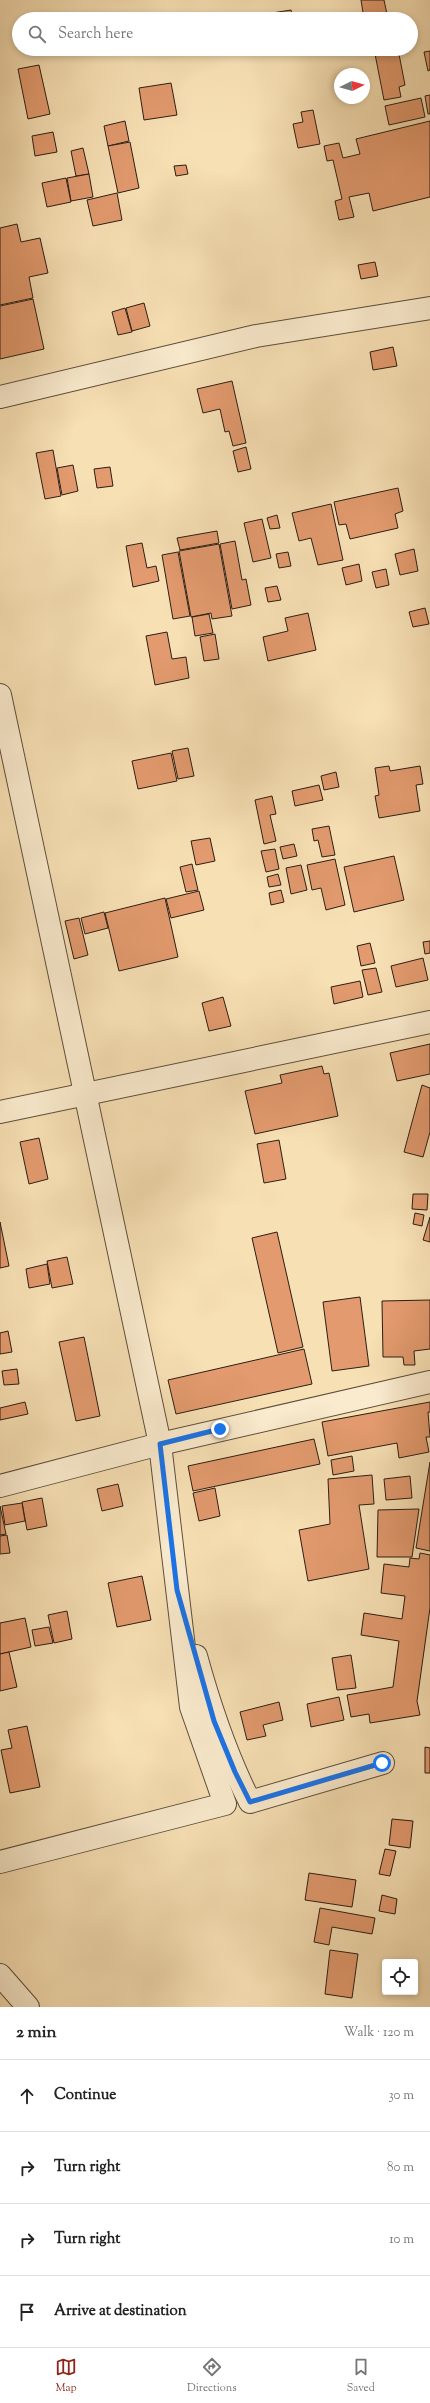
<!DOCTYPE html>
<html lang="en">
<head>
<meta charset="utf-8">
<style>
  :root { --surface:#fff; --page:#f6f6f6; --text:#222; --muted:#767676; --line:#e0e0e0; --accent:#8f2418 }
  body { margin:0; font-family:"Sorts Mill Goudy",serif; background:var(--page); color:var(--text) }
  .controls { position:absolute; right:12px; bottom:12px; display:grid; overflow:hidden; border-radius:4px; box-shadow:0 2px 6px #0003 }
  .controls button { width:36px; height:36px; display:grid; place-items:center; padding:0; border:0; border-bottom:1px solid var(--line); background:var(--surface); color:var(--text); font:20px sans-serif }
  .compass { position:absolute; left:334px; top:68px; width:36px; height:36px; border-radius:50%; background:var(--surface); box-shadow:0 2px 6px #0003; rotate:85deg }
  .stop { position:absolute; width:12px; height:12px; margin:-9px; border:3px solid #1a73e8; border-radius:50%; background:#fff }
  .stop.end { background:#1a73e8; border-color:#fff; box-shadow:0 1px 4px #0008 }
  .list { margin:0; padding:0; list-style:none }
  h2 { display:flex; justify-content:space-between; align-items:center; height:52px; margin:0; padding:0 16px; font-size:17px }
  h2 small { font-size:13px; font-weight:400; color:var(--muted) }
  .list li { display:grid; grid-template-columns:26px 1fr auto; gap:12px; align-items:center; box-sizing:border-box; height:72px; padding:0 16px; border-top:1px solid var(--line) }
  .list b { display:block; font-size:15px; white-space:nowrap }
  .list em { font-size:13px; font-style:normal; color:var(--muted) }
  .icon { flex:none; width:22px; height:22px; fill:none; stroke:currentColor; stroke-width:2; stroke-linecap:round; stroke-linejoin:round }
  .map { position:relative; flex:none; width:430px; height:2007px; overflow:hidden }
  .search { position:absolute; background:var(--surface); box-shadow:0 2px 6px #0003; left:12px; right:12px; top:12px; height:44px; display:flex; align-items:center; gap:10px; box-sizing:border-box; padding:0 14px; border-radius:22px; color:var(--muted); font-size:15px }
  .sheet { height:340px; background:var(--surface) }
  nav { display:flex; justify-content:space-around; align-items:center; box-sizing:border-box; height:56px; border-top:1px solid var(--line); background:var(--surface); font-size:11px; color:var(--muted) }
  nav a { display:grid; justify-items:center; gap:2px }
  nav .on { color:var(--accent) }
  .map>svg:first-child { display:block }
  .building { fill:#e29a6e; stroke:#2b1e14 }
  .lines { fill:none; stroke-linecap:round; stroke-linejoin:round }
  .minor-casing { stroke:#5e4e3c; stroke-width:24 }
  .minor { stroke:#faebce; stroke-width:22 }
  .route { stroke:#1a73e8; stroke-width:5 }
</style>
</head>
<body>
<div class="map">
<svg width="430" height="2007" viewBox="0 0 430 2007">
  <rect width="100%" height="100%" fill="#f7e0b4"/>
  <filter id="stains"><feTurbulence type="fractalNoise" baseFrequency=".005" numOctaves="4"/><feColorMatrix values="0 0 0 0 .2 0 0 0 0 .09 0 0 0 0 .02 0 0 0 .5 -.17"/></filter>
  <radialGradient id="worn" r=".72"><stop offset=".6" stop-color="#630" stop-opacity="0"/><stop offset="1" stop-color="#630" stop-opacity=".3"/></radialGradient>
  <g class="building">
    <polygon points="361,0 384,0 388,19 364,19"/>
    <polygon points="291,10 293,19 273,19 272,13"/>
    <polygon points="374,49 398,49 405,85 399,87 401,97 384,100"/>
    <polygon points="430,51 430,70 428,71 424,52"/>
    <polygon points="39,65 50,114 28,119 18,69"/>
    <polygon points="171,83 177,115 144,120 139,88"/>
    <polygon points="430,95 430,114 428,114 425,96"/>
    <polygon points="421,98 425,117 389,125 385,106"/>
    <polygon points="313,110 320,144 298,148 293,124 303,122 301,112"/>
    <polygon points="125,121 129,141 108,146 104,126"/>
    <polygon points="430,121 430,197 373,211 369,193 349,197 354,217 339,220 335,201 342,199 333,160 327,161 324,146 339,143 343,158 360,154 356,139"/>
    <polygon points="53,132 57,152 35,156 32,136"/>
    <polygon points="130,142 139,188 118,193 108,146"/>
    <polygon points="83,148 89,174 76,176 71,151"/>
    <polygon points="186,165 188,174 176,176 174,166"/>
    <polygon points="89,174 93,197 71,201 67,178"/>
    <polygon points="66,178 71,202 47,207 42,183"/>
    <polygon points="117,193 122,220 93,226 87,200"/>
    <polygon points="17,224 21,242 40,238 48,273 29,277 33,298 0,305 0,228"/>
    <polygon points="375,262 378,276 361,279 358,265"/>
    <polygon points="33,299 44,349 0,359 0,306"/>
    <polygon points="144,303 150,326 132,331 126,308"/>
    <polygon points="125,308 132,332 118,335 112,312"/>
    <polygon points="393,347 397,366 373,370 370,352"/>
    <polygon points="232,381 246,443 233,446 229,431 225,432 220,409 203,413 197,389"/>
    <polygon points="246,447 251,469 238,472 233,451"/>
    <polygon points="53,450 61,496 45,499 36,453"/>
    <polygon points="73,465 78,491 62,495 57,468"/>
    <polygon points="110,467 113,486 97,488 94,469"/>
    <polygon points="398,488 403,511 395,514 398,528 350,539 346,524 339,525 334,502"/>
    <polygon points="331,504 343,560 318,565 311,538 299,541 292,513"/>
    <polygon points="277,515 280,528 270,529 267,518"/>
    <polygon points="262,519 271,558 253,562 244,523"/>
    <polygon points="217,531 219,543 180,550 177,538"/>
    <polygon points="235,541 242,580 246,579 251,605 232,609 220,544"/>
    <polygon points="142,543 147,568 156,566 159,581 133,587 126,546"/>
    <polygon points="219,544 232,616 212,619 211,613 191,617 179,551"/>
    <polygon points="414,549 418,571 400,575 395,554"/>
    <polygon points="178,552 190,616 173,619 162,555"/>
    <polygon points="288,552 291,566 279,568 276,554"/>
    <polygon points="359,564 362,581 346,585 342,568"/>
    <polygon points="386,569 389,585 376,588 372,572"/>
    <polygon points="277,586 281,600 268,602 265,588"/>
    <polygon points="425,608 429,624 413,627 409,612"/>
    <polygon points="308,613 316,650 268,661 263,637 288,631 285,618"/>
    <polygon points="209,614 213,633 195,636 192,617"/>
    <polygon points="167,632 172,659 186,657 189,678 155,685 146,636"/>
    <polygon points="215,634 219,659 204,661 200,637"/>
    <polygon points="188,748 194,776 178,779 172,751"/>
    <polygon points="171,753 177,781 138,789 132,761"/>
    <polygon points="389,766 390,771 420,766 423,784 416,785 420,811 379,818 375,796 379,795 375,768"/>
    <polygon points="336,772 339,787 324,790 321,776"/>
    <polygon points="319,785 323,800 295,806 292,791"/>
    <polygon points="272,796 276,814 270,815 276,841 264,844 255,800"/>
    <polygon points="329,826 335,855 322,857 318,840 314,841 312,829"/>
    <polygon points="210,838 215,861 196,865 191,841"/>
    <polygon points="294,844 297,856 283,859 280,847"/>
    <polygon points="275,849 279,869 266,872 261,851"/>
    <polygon points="394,856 404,900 354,912 344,867"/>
    <polygon points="335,859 345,905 326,910 321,888 312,890 307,865"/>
    <polygon points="192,864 198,890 186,892 180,867"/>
    <polygon points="301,865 307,890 291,894 286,868"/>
    <polygon points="278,874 281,885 269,887 267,877"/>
    <polygon points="281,890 284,902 271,905 269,893"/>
    <polygon points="199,891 204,910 171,918 166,899"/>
    <polygon points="165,898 178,957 119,971 105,913"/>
    <polygon points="104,912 108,928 85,934 81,918"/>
    <polygon points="79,918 88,955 74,959 65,921"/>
    <polygon points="430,941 430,953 425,954 423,942"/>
    <polygon points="370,943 375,963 361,966 357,946"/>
    <polygon points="423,958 428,980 396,987 391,966"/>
    <polygon points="376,968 382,992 368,995 362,970"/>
    <polygon points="360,981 363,997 334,1004 331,987"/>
    <polygon points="223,997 231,1026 209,1031 202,1003"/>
    <polygon points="430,1044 430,1074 397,1081 390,1053"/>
    <polygon points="322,1066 324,1074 329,1073 338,1116 255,1134 245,1091 282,1083 280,1075"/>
    <polygon points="422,1085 430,1088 430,1132 423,1157 404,1152"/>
    <polygon points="39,1138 48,1179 29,1184 20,1142"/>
    <polygon points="279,1140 286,1179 264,1183 257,1144"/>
    <polygon points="413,1194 428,1194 427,1210 412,1209"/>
    <polygon points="415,1213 424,1215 422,1226 413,1224"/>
    <polygon points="430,1217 430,1242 423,1240"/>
    <polygon points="0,1222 9,1266 0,1268"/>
    <polygon points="277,1232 303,1347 278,1353 252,1238"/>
    <polygon points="67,1257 73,1284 52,1288 47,1261"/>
    <polygon points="47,1264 50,1284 29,1288 26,1269"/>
    <polygon points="360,1297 369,1366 332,1371 323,1302"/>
    <polygon points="430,1300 430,1349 414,1351 415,1365 404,1365 403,1357 383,1357 382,1301"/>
    <polygon points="8,1331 12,1352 0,1354 0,1333"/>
    <polygon points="84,1337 100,1416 76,1421 59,1342"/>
    <polygon points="304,1349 312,1384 176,1414 168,1380"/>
    <polygon points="17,1369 19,1384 4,1385 2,1371"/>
    <polygon points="25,1402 28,1414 0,1420 0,1408"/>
    <polygon points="430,1402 430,1412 428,1412 430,1437 426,1437 429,1452 399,1458 397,1443 328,1456 322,1422"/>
    <polygon points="314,1439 320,1464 193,1491 188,1466"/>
    <polygon points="352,1456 354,1471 333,1475 331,1460"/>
    <polygon points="430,1462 430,1551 416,1548"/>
    <polygon points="372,1475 374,1504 359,1505 369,1569 308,1581 299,1530 330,1524 328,1479"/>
    <polygon points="410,1476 412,1498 386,1500 384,1479"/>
    <polygon points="118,1484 123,1506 102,1511 97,1489"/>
    <polygon points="215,1488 220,1516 199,1521 193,1493"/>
    <polygon points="42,1498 47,1526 27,1530 22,1502"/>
    <polygon points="22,1503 25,1521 5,1525 2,1506"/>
    <polygon points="0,1506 6,1534 0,1535"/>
    <polygon points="419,1509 412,1557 377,1557 378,1510"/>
    <polygon points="7,1535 10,1553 0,1554 0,1536"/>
    <polygon points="420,1553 430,1555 430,1608 417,1701 420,1715 370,1723 369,1714 351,1717 347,1695 393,1687 399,1641 361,1635 364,1613 402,1619 405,1596 381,1593 384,1564 409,1567 410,1558 419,1559"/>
    <polygon points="142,1576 151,1620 117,1627 108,1583"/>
    <polygon points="67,1611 72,1639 54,1643 48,1615"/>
    <polygon points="25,1618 31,1647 0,1654 0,1623"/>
    <polygon points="49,1627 53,1643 35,1646 32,1630"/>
    <polygon points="9,1652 17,1687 0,1691 0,1654"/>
    <polygon points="351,1655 356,1688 337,1690 332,1658"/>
    <polygon points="339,1697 344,1720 311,1727 307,1704"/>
    <polygon points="279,1702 283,1720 263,1725 266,1736 247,1740 240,1712"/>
    <polygon points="27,1726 40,1787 10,1793 1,1750 12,1748 8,1730"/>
    <polygon points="425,1747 430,1748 430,1773 425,1773"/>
    <polygon points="392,1819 413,1821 410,1848 389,1845"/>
    <polygon points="385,1849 396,1851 390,1876 379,1874"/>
    <polygon points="309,1873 356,1880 352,1907 305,1900"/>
    <polygon points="382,1895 397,1899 395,1914 379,1911"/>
    <polygon points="320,1908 375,1918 372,1934 332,1927 329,1945 314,1942"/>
    <polygon points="330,1950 358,1954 352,1998 325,1994"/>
  </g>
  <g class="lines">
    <g class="minor-casing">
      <g id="minor">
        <polyline points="0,397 256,336 430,308"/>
        <polyline points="0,695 160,1444 191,1707 225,1804 0,1862"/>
        <polyline points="0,1112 430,1022"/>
        <polyline points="0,1486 160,1444 430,1382"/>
        <path d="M196,1656c14,51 30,99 54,146l133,-39"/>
        <polyline points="0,1975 28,2007"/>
      </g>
    </g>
    <use href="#minor" class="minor"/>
  </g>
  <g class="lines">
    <polyline class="route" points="220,1429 160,1444 177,1590 214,1721 235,1772 250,1802 382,1763"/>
  </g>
  <rect width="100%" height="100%" filter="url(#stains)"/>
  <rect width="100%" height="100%" fill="url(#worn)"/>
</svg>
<div class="controls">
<button><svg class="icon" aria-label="locate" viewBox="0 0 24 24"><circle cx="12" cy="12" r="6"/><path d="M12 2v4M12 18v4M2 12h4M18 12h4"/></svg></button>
</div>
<svg class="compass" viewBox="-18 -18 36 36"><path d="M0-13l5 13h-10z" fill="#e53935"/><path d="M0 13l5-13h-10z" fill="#767676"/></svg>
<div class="stop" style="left:382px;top:1763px"></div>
<div class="stop end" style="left:220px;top:1429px"></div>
<div class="search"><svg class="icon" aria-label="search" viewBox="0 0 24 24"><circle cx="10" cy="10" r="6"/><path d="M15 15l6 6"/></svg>Search here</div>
</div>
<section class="sheet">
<h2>2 min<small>Walk · 120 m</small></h2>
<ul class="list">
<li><svg class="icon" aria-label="ahead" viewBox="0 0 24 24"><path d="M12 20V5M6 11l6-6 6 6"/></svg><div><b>Continue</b></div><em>30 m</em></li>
<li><svg class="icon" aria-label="right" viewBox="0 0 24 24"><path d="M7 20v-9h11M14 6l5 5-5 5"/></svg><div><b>Turn right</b></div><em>80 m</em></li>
<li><svg class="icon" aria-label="right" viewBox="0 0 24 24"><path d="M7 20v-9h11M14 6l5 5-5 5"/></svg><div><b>Turn right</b></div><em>10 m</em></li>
<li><svg class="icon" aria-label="arrive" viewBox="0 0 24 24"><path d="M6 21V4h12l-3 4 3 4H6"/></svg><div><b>Arrive at destination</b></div></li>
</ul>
</section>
<nav>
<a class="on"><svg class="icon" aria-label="map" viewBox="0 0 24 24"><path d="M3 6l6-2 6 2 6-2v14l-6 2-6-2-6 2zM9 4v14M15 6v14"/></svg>Map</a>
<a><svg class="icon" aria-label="directions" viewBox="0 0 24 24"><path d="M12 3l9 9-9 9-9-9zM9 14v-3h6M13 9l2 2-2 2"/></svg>Directions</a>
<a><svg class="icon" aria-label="saved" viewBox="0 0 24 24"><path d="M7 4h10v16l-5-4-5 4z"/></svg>Saved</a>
</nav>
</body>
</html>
